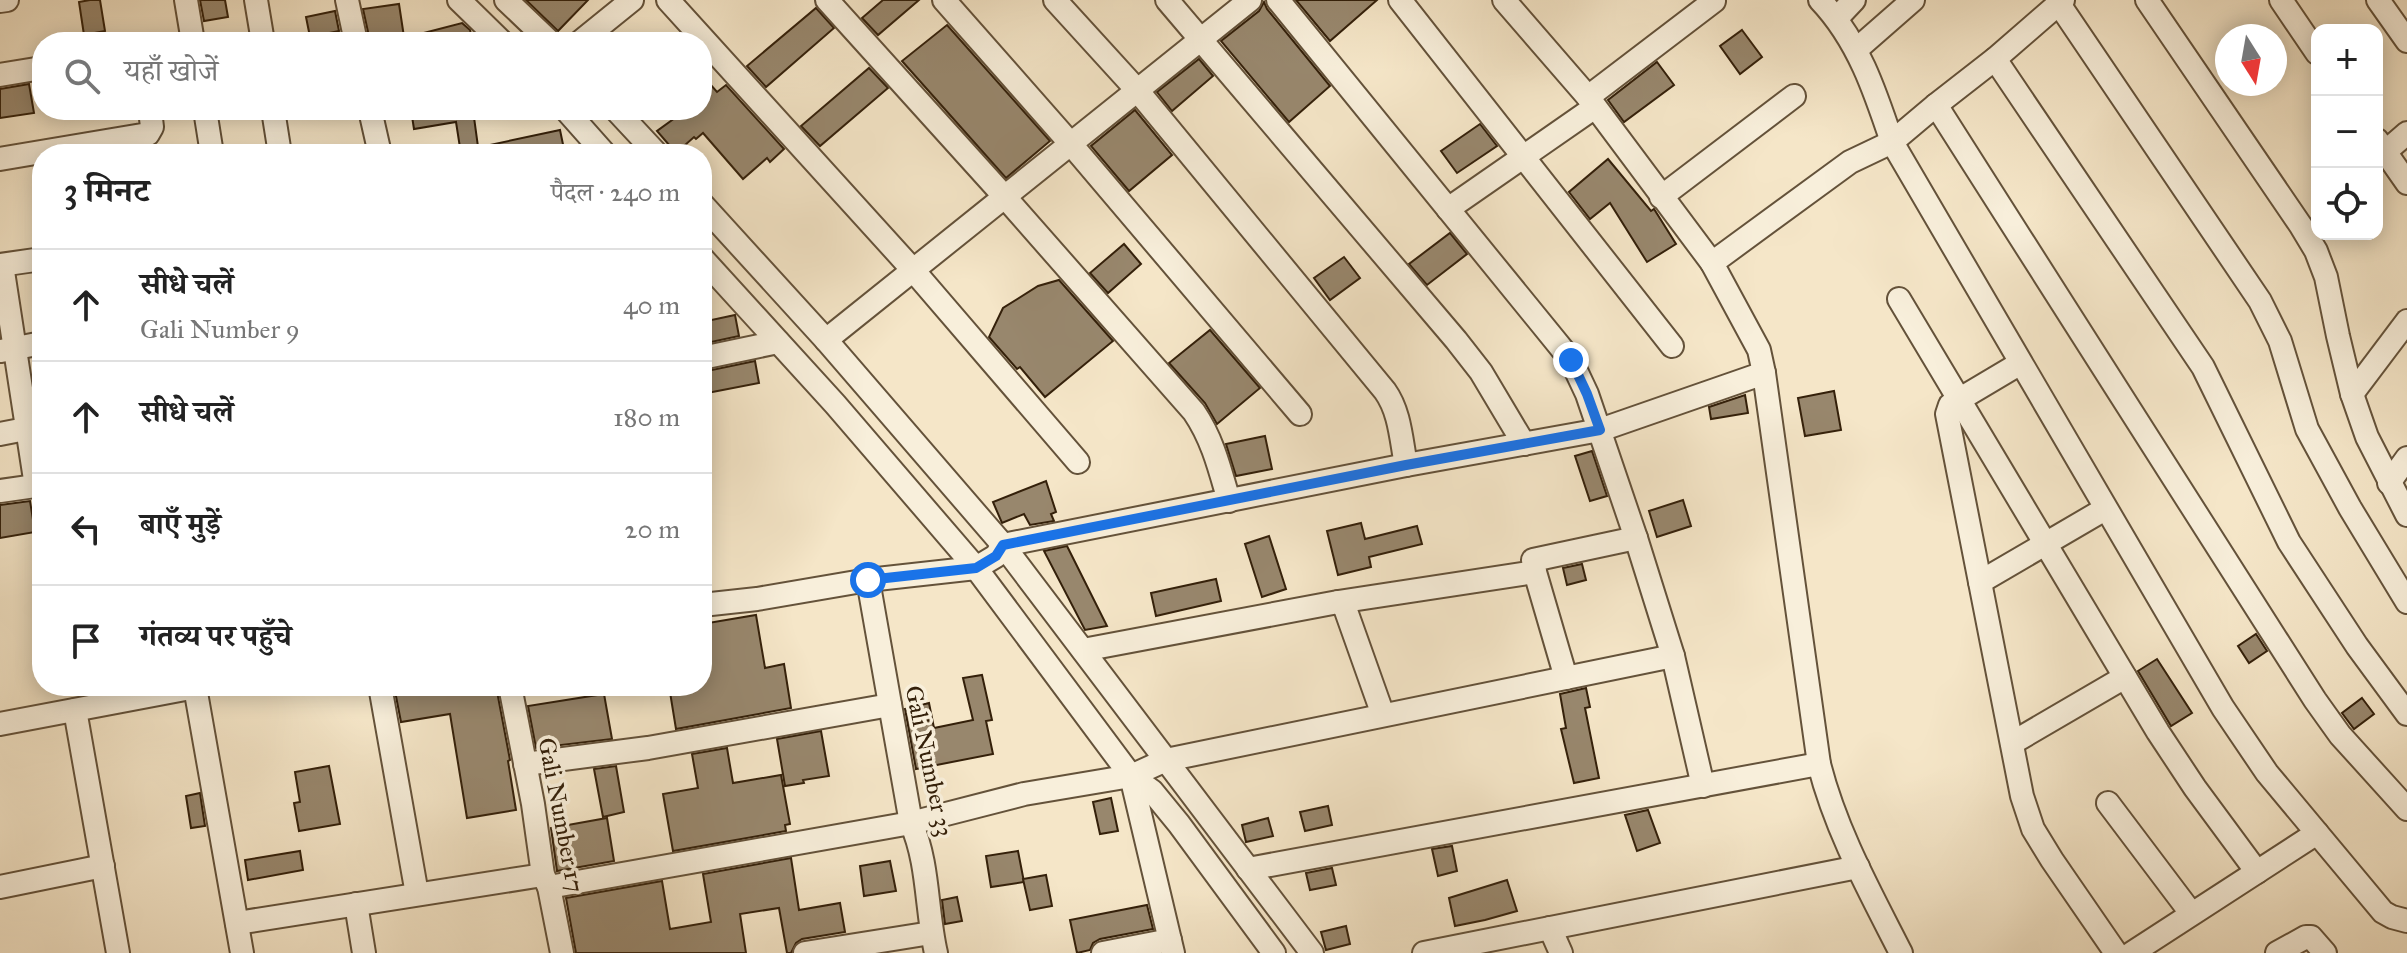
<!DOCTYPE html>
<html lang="hi">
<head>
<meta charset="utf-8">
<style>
  :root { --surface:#fff; --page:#f2f2f2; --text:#222; --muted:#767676; --line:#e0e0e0 }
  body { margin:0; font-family:"IM FELL Great Primer","Noto Serif Devanagari",serif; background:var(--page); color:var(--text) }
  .controls { position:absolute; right:24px; top:24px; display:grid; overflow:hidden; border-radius:16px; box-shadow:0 4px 20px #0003 }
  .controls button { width:72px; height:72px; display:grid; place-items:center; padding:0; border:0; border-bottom:2px solid var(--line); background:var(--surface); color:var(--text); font:40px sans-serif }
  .compass { position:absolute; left:2215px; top:24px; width:72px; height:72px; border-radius:50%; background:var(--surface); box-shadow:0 4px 20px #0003; rotate:169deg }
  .stop { position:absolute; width:24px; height:24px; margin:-18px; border:6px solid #1a73e8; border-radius:50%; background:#fff }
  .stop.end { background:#1a73e8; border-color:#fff; box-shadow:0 2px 8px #0008 }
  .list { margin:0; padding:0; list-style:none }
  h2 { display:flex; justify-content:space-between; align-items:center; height:104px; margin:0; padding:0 32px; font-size:34px }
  h2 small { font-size:26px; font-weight:400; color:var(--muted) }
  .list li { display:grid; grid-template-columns:52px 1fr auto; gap:24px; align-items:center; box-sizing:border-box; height:112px; padding:0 32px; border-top:2px solid var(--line) }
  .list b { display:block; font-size:30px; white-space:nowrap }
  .list p { margin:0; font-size:26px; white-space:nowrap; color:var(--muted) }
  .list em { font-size:26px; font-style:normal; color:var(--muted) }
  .icon { flex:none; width:44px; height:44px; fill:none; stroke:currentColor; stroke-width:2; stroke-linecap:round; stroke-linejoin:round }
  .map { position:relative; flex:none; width:2407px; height:953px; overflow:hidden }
  .search { position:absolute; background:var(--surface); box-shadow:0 4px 20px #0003; left:32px; top:32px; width:680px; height:88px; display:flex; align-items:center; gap:20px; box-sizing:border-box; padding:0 28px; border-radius:32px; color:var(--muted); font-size:30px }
  .panel { position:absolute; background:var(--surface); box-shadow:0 4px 20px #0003; left:32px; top:144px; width:680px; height:552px; border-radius:32px }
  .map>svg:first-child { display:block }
  .building { fill:#98876d; stroke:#34200a; stroke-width:2 }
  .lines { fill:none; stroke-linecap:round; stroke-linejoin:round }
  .street-casing { stroke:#64523a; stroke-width:26 }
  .street { stroke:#f8efdb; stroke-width:22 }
  .route { stroke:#1a73e8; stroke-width:10 }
  .labels { text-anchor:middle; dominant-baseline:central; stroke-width:7; stroke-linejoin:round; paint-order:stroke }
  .street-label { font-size:24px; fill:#34200a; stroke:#f8efdb }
</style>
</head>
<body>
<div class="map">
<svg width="2407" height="953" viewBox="0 0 2407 953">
  <rect width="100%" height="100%" fill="#f5e6c8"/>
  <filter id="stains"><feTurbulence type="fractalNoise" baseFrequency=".0025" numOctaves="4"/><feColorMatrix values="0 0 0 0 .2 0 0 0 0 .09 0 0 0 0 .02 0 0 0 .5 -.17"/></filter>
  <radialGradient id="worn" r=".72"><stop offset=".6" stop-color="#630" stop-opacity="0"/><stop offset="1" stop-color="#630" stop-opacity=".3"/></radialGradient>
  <g class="building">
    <polygon points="90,0 100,0 105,31 84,35 79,2"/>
    <polygon points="200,0 225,0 228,17 204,21"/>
    <polygon points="526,0 588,0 558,31"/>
    <polygon points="883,0 919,0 878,35 862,18"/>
    <polygon points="1296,0 1377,0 1330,41"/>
    <polygon points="1264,2 1267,9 1330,86 1289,122 1221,41 1259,11"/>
    <polygon points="399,4 404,37 370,41 363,9"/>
    <polygon points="816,8 834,28 766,87 747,66"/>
    <polygon points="335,11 339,31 310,37 306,17"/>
    <polygon points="462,23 470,30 473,42 413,42 412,36"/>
    <polygon points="947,25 1050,141 1006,178 902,61"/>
    <polygon points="1742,30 1762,57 1740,74 1720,46"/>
    <polygon points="1199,59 1213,76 1172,111 1157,92"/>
    <polygon points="1657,62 1674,85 1624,122 1608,100"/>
    <polygon points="869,68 888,88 820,146 801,126"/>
    <polygon points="702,75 717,92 726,85 784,149 770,162 767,158 743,179 703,133 696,139 694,137 676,153 657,131 686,110 702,110"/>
    <polygon points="29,84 34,113 0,118 0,89"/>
    <polygon points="411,110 473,110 479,154 461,154 456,122 414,129"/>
    <polygon points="1135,110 1172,155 1129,191 1091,146"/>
    <polygon points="1480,124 1497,146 1457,173 1441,151"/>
    <polygon points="560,130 565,154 486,154 485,146"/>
    <polygon points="1608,159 1651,211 1654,209 1676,244 1647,262 1610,203 1590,219 1569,192"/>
    <polygon points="1450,233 1467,254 1427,285 1409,264"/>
    <polygon points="1124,244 1141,264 1108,293 1090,273"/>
    <polygon points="1344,257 1360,278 1330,300 1314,278"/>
    <polygon points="1059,280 1113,341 1045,397 1020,367 1017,369 989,337 1003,308 1038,286"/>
    <polygon points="735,315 739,336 702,344 702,322"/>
    <polygon points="1210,330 1260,388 1217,424 1205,403 1169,363"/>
    <polygon points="755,361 759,383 702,394 702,372"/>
    <polygon points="1834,391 1841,430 1805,436 1798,398"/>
    <polygon points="1745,395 1748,413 1711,419 1709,407"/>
    <polygon points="1265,436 1272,469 1236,476 1226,444"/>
    <polygon points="1592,451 1607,496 1590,501 1575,456"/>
    <polygon points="1046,481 1056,512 1051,514 1054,521 1030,525 1024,514 1002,523 993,502"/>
    <polygon points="1683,500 1691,526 1657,537 1649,511"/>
    <polygon points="30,501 35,532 0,538 0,505"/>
    <polygon points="1361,523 1365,539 1417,526 1422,544 1369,557 1371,567 1338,575 1327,531"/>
    <polygon points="1269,536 1286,589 1262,597 1245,544"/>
    <polygon points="1067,546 1107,626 1085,630 1044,551"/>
    <polygon points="1582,564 1586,580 1567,585 1563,568"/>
    <polygon points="1216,579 1221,601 1156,616 1151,593"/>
    <polygon points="756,615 765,668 784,664 791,708 676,729 669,686 702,686 702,624"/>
    <polygon points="2256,634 2267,651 2249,663 2238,646"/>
    <polygon points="2157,659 2192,713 2171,726 2138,671"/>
    <polygon points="982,675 992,720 986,721 993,754 916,769 905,709 929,703 934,728 973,720 963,678"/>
    <polygon points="394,686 496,686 510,760 508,761 516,810 467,818 450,714 401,722"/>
    <polygon points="1586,688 1590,707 1585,708 1599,778 1574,783 1561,729 1566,728 1560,694"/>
    <polygon points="604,694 612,739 536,748 528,706"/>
    <polygon points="2362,698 2374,714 2354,729 2342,713"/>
    <polygon points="821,731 829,776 803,780 804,783 785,786 777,739"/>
    <polygon points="727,748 733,783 781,775 790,824 785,825 786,831 673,851 663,794 698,788 692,754"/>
    <polygon points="329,766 340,824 299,831 294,803 300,802 295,772"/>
    <polygon points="616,766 624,812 603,817 594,769"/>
    <polygon points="200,793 205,826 191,828 186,796"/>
    <polygon points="1111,798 1118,831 1100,834 1093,802"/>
    <polygon points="1328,806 1332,825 1305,831 1300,812"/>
    <polygon points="1648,810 1660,843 1637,851 1625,815"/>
    <polygon points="607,818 614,861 557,871 551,828"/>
    <polygon points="1268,818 1273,836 1246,842 1242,825"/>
    <polygon points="1452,846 1457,871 1438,876 1432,849"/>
    <polygon points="300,851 303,870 248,880 245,860"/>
    <polygon points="1018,851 1024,882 991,887 986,856"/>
    <polygon points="791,858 799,910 840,903 845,932 802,939 796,943 791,953 787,953 779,908 740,914 746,953 576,953 566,898 662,881 670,929 711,922 703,874"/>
    <polygon points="890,861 896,891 864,896 860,866"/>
    <polygon points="1332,868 1336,885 1310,890 1306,873"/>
    <polygon points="1046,875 1052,906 1030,910 1023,879"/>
    <polygon points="1507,880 1517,911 1485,920 1455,926 1449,898"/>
    <polygon points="957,897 962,921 945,924 942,900"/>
    <polygon points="1147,905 1153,929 1100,939 1093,943 1090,950 1077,953 1070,920"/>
    <polygon points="1346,926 1350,944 1326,950 1321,932"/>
  </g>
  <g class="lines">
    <g class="street-casing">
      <g id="street">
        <polyline points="186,0 193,42"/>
        <polyline points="256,0 263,42"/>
        <polyline points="347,0 356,42"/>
        <polyline points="459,0 502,42"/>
        <polyline points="506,0 550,42"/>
        <polyline points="668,0 913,270 1078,462"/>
        <path d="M827,0l177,196 190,216c19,28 26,58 35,89"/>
        <polyline points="944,0 1070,143 1300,414"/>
        <path d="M1055,0l82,90 248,301c15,21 16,48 21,74"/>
        <polyline points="1167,0 1456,340 1481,372 1524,444"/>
        <polyline points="1278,0 1571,360 1587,394 1636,538 1673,656 1703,786"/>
        <polyline points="1400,0 1672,346"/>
        <polyline points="1504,0 1588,97 1712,263"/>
        <path d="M1820,0c38,40 55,91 72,142l331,566 44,65 116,139 9,5 15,4"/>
        <polyline points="2147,0 2301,226 2316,251 2326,277 2338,336 2352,394 2367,437 2407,515"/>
        <polyline points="2281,0 2317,53"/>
        <polyline points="2378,0 2407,41"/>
        <polyline points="0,1 7,0"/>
        <polyline points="2059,4 2260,301 2280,341 2307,429 2350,508 2407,602"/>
        <polyline points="1837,18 1854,0"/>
        <polyline points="580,42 632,0"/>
        <polyline points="1857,49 1913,0"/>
        <polyline points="1995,59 2203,367 2289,542 2357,646 2407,714"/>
        <polyline points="0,75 42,68"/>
        <polyline points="1588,97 1714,1"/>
        <polyline points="1936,105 2315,700 2340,735 2407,809"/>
        <polyline points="205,110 212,154"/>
        <polyline points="273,110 280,154"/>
        <polyline points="370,110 380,154"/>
        <polyline points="566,110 605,154"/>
        <polyline points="616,110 657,154"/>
        <polyline points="2377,140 2407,183"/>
        <polyline points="0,159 148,134 152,127 150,110"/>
        <polyline points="2377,159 2407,133"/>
        <polyline points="1661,197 1794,96"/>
        <polyline points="702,204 826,340 1003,545 1312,953"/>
        <polyline points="1448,209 1595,107"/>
        <polyline points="702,258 835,404 976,568 1131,776 1152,791 1179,824 1274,953"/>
        <polyline points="0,265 42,259"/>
        <polyline points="2,265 36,486"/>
        <polyline points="1899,299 2158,732 2195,788 2257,872"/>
        <polyline points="826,340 1250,0"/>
        <polyline points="1,351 42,343"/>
        <polyline points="702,358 778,342"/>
        <polyline points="2019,364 1950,405 1947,414 2022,796 2033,829 2052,860 2116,953"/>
        <path d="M1764,373l55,391c17,67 51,128 82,189"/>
        <polyline points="2352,394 2407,321"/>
        <polyline points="0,434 41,426"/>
        <polyline points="2389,483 2407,458"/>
        <polyline points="0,491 42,485"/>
        <path d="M868,580l43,243c18,40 15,87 25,130"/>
        <polyline points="1980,582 2105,509"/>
        <polyline points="1338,602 1535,572"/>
        <polyline points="702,605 757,599 868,580 976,568 996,556 1003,545 1406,465 1600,430 1764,373 1759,350 1712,263 1850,162 1892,142 1936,105 1995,59 2063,0"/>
        <polyline points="1083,650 1338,602 1345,608 1383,715"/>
        <polyline points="1566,678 1535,572 1533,560 1636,538"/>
        <polyline points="380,686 417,894"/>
        <polyline points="510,686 533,804 543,875 549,887 562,953"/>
        <polyline points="195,687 242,953"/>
        <polyline points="75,710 118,953"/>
        <polyline points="0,724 201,686"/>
        <polyline points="2012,743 2125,677"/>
        <polyline points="525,764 648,748 890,705"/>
        <polyline points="1131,776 1173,953"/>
        <polyline points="2108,803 2191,913"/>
        <polyline points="1248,869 1819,764"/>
        <polyline points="0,887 103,866"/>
        <polyline points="549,887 911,823 1024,794 1131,776 1166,760 1673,656"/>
        <polyline points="356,904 364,953"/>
        <polyline points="237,923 543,875"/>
        <polyline points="1550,928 1561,953"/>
        <polyline points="805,953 931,933"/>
        <polyline points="1103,953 1170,940"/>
        <polyline points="1424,953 1858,867"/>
        <polyline points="2132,953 2317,833"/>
        <polyline points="2277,953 2306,937 2311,937 2325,953"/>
      </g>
    </g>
    <use href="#street" class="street"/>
  </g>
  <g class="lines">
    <polyline class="route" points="868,580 976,568 996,556 1003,545 1406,465 1600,430 1587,394 1571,360"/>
  </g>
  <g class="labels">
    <g class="street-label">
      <text transform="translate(929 761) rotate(78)">Gali Number 33</text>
      <text transform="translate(561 815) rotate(79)">Gali Number 17</text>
    </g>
  </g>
  <rect width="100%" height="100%" filter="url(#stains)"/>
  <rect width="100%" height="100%" fill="url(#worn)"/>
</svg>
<div class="controls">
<button>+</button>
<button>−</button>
<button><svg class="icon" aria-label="locate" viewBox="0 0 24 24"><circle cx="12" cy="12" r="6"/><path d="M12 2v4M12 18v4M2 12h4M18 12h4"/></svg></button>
</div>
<svg class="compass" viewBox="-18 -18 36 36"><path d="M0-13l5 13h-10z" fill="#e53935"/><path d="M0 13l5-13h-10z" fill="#767676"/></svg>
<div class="stop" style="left:868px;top:580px"></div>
<div class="stop end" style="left:1571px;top:360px"></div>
<div class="search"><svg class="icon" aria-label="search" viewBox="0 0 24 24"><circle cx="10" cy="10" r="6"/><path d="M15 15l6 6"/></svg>यहाँ खोजें</div>
<section class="panel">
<h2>3 मिनट<small>पैदल · 240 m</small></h2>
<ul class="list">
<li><svg class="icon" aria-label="ahead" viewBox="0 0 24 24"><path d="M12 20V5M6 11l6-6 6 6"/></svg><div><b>सीधे चलें</b><p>Gali Number 9</p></div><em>40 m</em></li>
<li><svg class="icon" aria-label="ahead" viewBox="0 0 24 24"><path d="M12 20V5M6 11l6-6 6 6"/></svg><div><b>सीधे चलें</b></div><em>180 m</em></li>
<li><svg class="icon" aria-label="left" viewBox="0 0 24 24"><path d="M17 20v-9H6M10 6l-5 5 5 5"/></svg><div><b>बाएँ मुड़ें</b></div><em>20 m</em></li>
<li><svg class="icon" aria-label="arrive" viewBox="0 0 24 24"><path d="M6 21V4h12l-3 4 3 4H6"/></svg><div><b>गंतव्य पर पहुँचे</b></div></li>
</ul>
</section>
</div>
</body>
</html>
